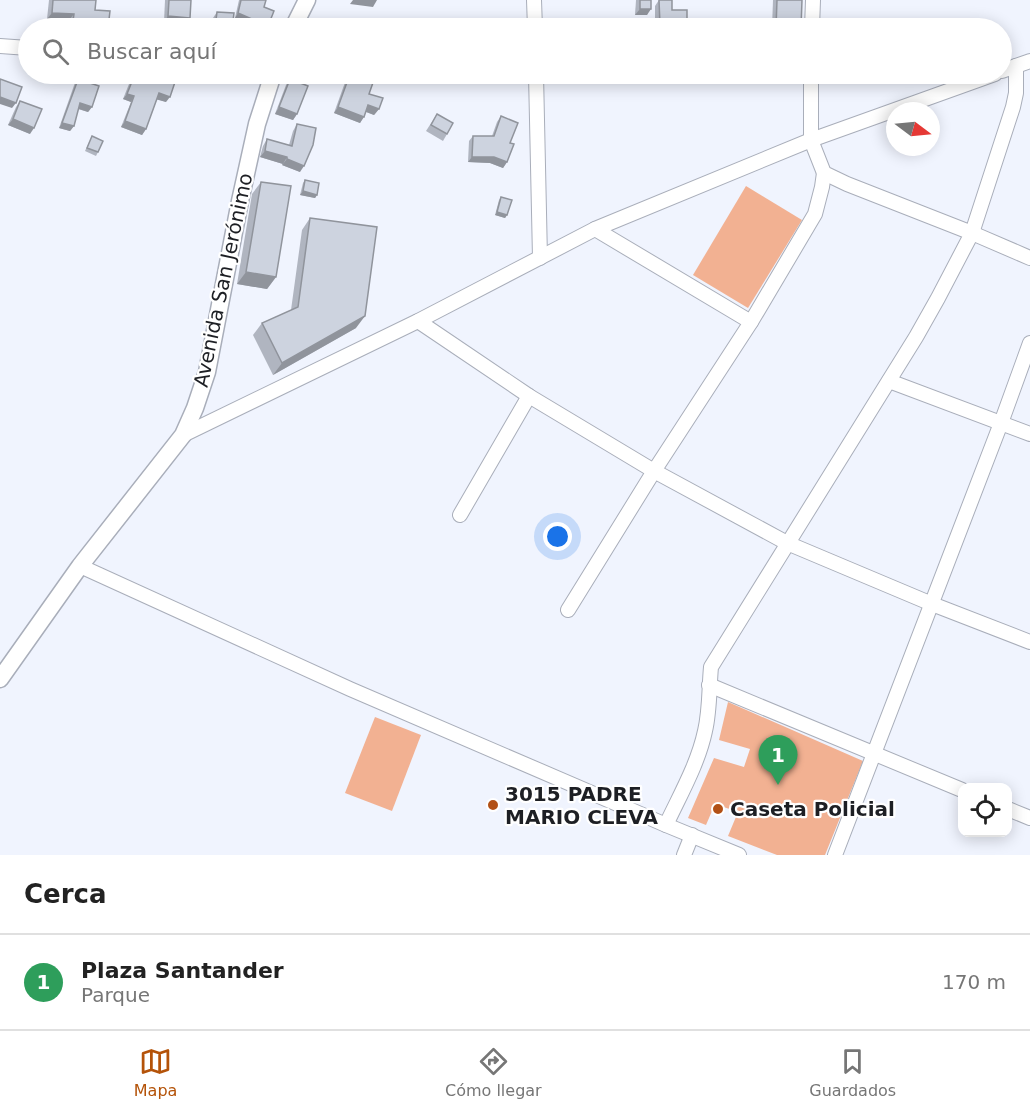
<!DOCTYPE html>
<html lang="es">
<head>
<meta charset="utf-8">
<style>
  :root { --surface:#fff; --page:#f6f6f6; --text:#222; --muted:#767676; --line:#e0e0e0; --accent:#b45309 }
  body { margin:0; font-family:"DejaVu Sans",sans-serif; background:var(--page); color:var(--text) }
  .controls { position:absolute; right:18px; bottom:18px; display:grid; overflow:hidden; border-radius:12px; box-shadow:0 3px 15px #0003 }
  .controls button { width:54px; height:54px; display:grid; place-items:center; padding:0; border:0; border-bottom:2px solid var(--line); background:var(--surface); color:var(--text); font:30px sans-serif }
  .compass { position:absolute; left:886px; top:102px; width:54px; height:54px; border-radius:50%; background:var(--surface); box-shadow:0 3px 15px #0003; rotate:106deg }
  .you { position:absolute; left:558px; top:537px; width:21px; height:21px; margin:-15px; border:4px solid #fff; border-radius:50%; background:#1a73e8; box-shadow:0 0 0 9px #1a73e833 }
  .badge { display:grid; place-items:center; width:39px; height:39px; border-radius:50%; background:var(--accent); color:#fff; font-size:20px; font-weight:700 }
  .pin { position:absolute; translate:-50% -50px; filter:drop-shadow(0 2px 3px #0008) }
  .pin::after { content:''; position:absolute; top:32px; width:21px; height:18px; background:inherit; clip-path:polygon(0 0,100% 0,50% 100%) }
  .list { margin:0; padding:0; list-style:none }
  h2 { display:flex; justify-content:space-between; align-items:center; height:78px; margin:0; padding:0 24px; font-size:26px }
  h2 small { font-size:20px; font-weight:400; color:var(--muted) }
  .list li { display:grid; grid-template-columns:39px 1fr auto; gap:18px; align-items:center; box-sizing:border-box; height:96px; padding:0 24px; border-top:2px solid var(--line) }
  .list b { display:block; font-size:22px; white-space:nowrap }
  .list p { margin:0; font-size:20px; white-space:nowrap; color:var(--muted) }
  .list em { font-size:20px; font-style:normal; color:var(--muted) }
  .icon { flex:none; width:33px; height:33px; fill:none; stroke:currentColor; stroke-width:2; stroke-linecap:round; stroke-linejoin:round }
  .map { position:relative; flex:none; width:1030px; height:855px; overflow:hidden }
  .search { position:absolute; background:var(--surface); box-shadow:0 3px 15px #0003; left:18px; right:18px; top:18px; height:66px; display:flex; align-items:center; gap:15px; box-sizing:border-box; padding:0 21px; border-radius:33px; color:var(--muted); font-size:22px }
  .sheet { height:174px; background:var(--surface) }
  nav { display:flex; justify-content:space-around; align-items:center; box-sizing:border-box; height:84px; border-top:2px solid var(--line); background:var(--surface); font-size:16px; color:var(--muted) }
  nav a { display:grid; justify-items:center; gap:3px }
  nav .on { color:var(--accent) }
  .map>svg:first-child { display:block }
  .green { fill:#f2b192 }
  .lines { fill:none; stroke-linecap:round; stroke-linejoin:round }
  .minor-casing { stroke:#a9aeba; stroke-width:16 }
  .tertiary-casing { stroke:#a9aeba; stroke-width:19 }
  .minor { stroke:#fff; stroke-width:14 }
  .tertiary { stroke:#fff; stroke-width:16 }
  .wall { fill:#b0b5c0 }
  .shaded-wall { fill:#90949c }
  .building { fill:#cdd3df; stroke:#90949c; stroke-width:1.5 }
  .poi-dot { fill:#b25016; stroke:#fff; stroke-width:2 }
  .labels { text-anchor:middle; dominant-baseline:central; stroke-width:4.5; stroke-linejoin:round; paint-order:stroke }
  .street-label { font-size:20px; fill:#1d1f24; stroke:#fff }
  .poi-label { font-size:20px; font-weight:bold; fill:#1d1f24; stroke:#fff; text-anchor:start }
</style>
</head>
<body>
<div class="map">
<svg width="1030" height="855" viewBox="0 0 1030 855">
  <rect width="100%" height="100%" fill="#f0f4fe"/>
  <g class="green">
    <polygon points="746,186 802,220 748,308 693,275"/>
    <polygon points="728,702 863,761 825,855 777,855 728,836 738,812 715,804 706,825 688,818 714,758 744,767 750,749 719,740"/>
    <polygon points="375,717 421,735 392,811 345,793"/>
  </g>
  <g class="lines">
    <g class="minor-casing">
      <g id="minor">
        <polyline points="534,0 535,28"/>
        <polyline points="812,28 813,0"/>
        <polyline points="0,46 28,48"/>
        <polyline points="1002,71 1030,61"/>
        <polyline points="536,74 540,258"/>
        <polyline points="811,74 811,140 824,173 847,184 972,233 1030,258"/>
        <polyline points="595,229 751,322"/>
        <polyline points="418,321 529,396 654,471 787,543 932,604 1030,642"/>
        <polyline points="889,381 1030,434"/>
        <polyline points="183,435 418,321 595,229 811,140 995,74"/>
        <polyline points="460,515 529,396"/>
        <polyline points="80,566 350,689 666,825 739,855"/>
        <polyline points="568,610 654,471 751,322 815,214 822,187 824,173"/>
        <polyline points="709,685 962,790"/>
        <polyline points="1008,809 1030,818"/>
        <path d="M666,825c14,-30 32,-61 39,-94 5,-21 4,-43 6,-64l205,-330 22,-39 34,-65 41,-126 3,-14v-27"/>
        <polyline points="684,855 692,835"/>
        <polyline points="835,855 1001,423 1030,343"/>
      </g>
    </g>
    <g class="tertiary-casing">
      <g id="tertiary">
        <polyline points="293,28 307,0"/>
        <polyline points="0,679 80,566 183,435 195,408 207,372 240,201 257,124 273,74"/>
      </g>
    </g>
    <use href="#minor" class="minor"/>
    <use href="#tertiary" class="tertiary"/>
  </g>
  <g class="wall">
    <polygon points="49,0 96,0 95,10 108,28 69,28 69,20 47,19"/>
    <polygon points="165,0 191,0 190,18 186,23 164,22"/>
    <polygon points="239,0 266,0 264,7 268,26 266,28 259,28 235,18"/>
    <polygon points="636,0 651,0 647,15 635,15"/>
    <polygon points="659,0 672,10 687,28 655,28 655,6"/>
    <polygon points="773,0 802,0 801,28 772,28"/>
    <polygon points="217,12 232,28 212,28 213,18"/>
    <polygon points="78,74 90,74 87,82 92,107 88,112 78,109 74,126 70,131 59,128"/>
    <polygon points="133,74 169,74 166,102 157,99 146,129 142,135 121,127 131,102 123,99"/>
    <polygon points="348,74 376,74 369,94 379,109 374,115 366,112 360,123 334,113"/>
    <polygon points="483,74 502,74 499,80 488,84"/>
    <polygon points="290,79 297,114 293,120 275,114 286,85"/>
    <polygon points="20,101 30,134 8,125 16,107"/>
    <polygon points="437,114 447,134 443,141 426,131"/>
    <polygon points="501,116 510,143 507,162 503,168 490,163 468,162 469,141 473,136 492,136 497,122"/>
    <polygon points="297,124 300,172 282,165 283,164 260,157 263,146 267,139 289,145 293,131"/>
    <polygon points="92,136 98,152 96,156 85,151"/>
    <polygon points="305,180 317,195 315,198 300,195 303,183"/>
    <polygon points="261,182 276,277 267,289 237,284 252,194"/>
    <polygon points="501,197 507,215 505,218 495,215 499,200"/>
    <polygon points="310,218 356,328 273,375 253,335 262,323 291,310 302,230"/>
  </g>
  <g class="shaded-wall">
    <polygon points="353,0 377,0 373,7 350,4"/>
    <polygon points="640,9 651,9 647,15 635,15"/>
    <polygon points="52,13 74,14 69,20 47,19"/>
    <polygon points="238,13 268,26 266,28 259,28 235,18"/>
    <polygon points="168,16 190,18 186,23 164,22"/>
    <polygon points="660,25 673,25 670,28 657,28"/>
    <polygon points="502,75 499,80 488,84 492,79"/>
    <polygon points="159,93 170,97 166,102 155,99"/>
    <polygon points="127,94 134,96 131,102 123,99"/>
    <polygon points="0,97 16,103 12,108 0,104"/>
    <polygon points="80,103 92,107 88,112 76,108"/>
    <polygon points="368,105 379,109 374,115 364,111"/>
    <polygon points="279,107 297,114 293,120 275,114"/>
    <polygon points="338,107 364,117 360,123 334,113"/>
    <polygon points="13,119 34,128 30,134 8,125"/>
    <polygon points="125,121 146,129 142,135 121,127"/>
    <polygon points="62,123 74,126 70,131 59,128"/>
    <polygon points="265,151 287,157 283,164 260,157"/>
    <polygon points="472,157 494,157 507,162 503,168 490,163 468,162"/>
    <polygon points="287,159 304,166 300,172 282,165"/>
    <polygon points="303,191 317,195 315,198 300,195"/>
    <polygon points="497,212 507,215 505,218 495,215"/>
    <polygon points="246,272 276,277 267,289 237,284"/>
    <polygon points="365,316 356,328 273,375 282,363"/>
  </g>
  <g class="building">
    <polygon points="53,0 96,0 95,10 110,11 108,28 72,28 74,14 52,13"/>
    <polygon points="169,0 191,0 190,18 168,16"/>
    <polygon points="241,0 266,0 264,7 274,11 268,26 238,13"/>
    <rect x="640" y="0" width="11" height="9"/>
    <polygon points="659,0 672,0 672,10 687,10 687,28 673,28 673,25 660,25"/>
    <polygon points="777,0 802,0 801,28 776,28"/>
    <polygon points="217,12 234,13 232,28 215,28"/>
    <polygon points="313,25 322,28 311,28"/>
    <polygon points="80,74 90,74 87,82 99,86 92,107 80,103 74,126 62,123"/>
    <polygon points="135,74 169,74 177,76 170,97 159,93 146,129 125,121 134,96 127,94"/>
    <polygon points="350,74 376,74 369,94 383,98 379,109 368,105 364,117 338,107"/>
    <polygon points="489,74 502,74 502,75 492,79"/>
    <polygon points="0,79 22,87 16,103 0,97"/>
    <polygon points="290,79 308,86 297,114 279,107"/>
    <polygon points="20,101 42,109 34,128 13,119"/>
    <polygon points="437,114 453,123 447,134 431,125"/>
    <polygon points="501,116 518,123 510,143 514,144 507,162 494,157 472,157 473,136 494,136"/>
    <polygon points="297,124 316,128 313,145 304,166 287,159 287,157 265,151 267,139 292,146"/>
    <polygon points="92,136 103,141 98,152 87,148"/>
    <polygon points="305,180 319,183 317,195 303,191"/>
    <polygon points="261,182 291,186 276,277 246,272"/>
    <polygon points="501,197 512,200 507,215 497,212"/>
    <polygon points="310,218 377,227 365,316 282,363 262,323 298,307"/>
  </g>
  <g class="poi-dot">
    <circle cx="493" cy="805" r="6"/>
    <circle cx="718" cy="809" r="6"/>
  </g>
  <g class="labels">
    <g class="street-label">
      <text transform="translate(223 280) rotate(-78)">Avenida San Jerónimo</text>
    </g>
    <g class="poi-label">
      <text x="505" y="794">3015 PADRE<tspan x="505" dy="23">MARIO CLEVA</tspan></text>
      <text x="730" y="809">Caseta Policial</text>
    </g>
  </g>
</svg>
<div class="controls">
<button><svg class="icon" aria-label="locate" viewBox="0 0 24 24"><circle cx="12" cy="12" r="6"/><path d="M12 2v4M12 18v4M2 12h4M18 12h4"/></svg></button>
</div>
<svg class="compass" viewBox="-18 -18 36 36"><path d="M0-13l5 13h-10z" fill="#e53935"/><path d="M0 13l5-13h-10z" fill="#767676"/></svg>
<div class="you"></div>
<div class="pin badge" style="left:778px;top:785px;background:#2e9e5b">1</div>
<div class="search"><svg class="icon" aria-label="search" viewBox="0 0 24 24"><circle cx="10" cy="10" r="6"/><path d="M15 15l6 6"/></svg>Buscar aquí</div>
</div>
<section class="sheet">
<h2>Cerca<small></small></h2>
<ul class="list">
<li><span class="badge" style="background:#2e9e5b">1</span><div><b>Plaza Santander</b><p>Parque</p></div><em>170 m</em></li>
</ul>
</section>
<nav>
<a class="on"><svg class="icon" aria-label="map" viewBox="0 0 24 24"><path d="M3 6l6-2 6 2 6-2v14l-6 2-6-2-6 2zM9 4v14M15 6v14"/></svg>Mapa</a>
<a><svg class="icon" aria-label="directions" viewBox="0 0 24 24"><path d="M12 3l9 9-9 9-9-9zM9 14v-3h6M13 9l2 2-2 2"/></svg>Cómo llegar</a>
<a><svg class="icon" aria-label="saved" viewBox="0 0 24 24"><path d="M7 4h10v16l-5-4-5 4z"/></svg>Guardados</a>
</nav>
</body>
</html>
